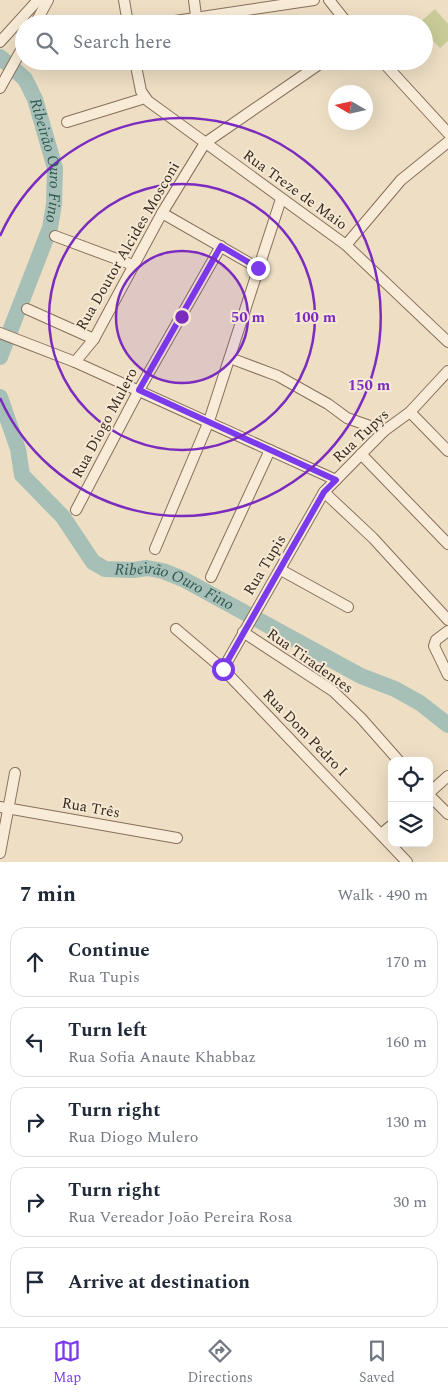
<!DOCTYPE html>
<html lang="en">
<head>
<meta charset="utf-8">
<style>
  :root { --surface:#fff; --page:#f2f2f3; --text:#1f2937; --muted:#747a83; --line:#e0e1e3; --accent:#7c3aed }
  body { margin:0; font-family:Spectral,serif; background:var(--page); color:var(--text) }
  .controls { position:absolute; right:15px; bottom:15px; display:grid; overflow:hidden; border-radius:10px; box-shadow:0 5px 20px #0002 }
  .controls button { width:45px; height:45px; display:grid; place-items:center; padding:0; border:0; border-bottom:1px solid var(--line); background:var(--surface); color:var(--text); font:25px sans-serif }
  .compass { position:absolute; left:328px; top:85px; width:45px; height:45px; border-radius:50%; background:var(--surface); box-shadow:0 5px 20px #0002; rotate:279deg }
  .stop { position:absolute; width:15px; height:15px; margin:-11px; border:4px solid #7c3aed; border-radius:50%; background:#fff }
  .stop.end { background:#7c3aed; border-color:#fff; box-shadow:0 1px 5px #0008 }
  .list { margin:0; padding:0; list-style:none }
  h2 { display:flex; justify-content:space-between; align-items:center; height:65px; margin:0; padding:0 20px; font-size:21px }
  h2 small { font-size:16px; font-weight:400; color:var(--muted) }
  .list li { display:grid; grid-template-columns:32px 1fr auto; gap:15px; align-items:center; box-sizing:border-box; height:70px; margin:0 10px 10px; padding:0 10px; border:1px solid var(--line); border-radius:15px }
  .list b { display:block; font-size:19px; white-space:nowrap }
  .list p { margin:0; font-size:16px; white-space:nowrap; color:var(--muted) }
  .list em { font-size:16px; font-style:normal; color:var(--muted) }
  .icon { flex:none; width:28px; height:28px; fill:none; stroke:currentColor; stroke-width:2; stroke-linecap:round; stroke-linejoin:round }
  .map { position:relative; flex:none; width:448px; height:862px; overflow:hidden }
  .search { position:absolute; background:var(--surface); box-shadow:0 5px 20px #0002; left:15px; right:15px; top:15px; height:55px; display:flex; align-items:center; gap:12px; box-sizing:border-box; padding:0 18px; border-radius:28px; color:var(--muted); font-size:19px }
  .sheet { height:465px; background:var(--surface) }
  nav { display:flex; justify-content:space-around; align-items:center; box-sizing:border-box; height:70px; border-top:1px solid var(--line); background:var(--surface); font-size:14px; color:var(--muted) }
  nav a { display:grid; justify-items:center; gap:2px }
  nav .on { color:var(--accent) }
  .map>svg:first-child { display:block }
  .green { fill:#c9cb98 }
  .lines { fill:none; stroke-linecap:round; stroke-linejoin:round }
  .river { stroke:#a6c0b7; stroke-width:16 }
  .minor-casing { stroke:#886f5b; stroke-width:12 }
  .minor { stroke:#f8ecd8; stroke-width:10 }
  .route { stroke:#7c3aed; stroke-width:6 }
  .ring { fill:none; stroke:#7b2cbf; stroke-width:2.5 }
  .labels { text-anchor:middle; dominant-baseline:central; stroke-width:4; stroke-linejoin:round; paint-order:stroke }
  .street-label { font-size:15px; fill:#38291f; stroke:#f5e9d4 }
  .water-label { font-size:16px; font-style:italic; fill:#2e5752; stroke:#f5e9d4 }
  .centre { fill:#7b2cbf; stroke:#f5e9d4; stroke-width:2.5 }
  .ring-label { font-size:15px; text-anchor:middle; font-weight:bold; fill:#7b2cbf; stroke:#f5e9d4; stroke-width:4; stroke-linejoin:round; paint-order:stroke }
</style>
</head>
<body>
<div class="map">
<svg width="448" height="862" viewBox="0 0 448 862">
  <rect width="100%" height="100%" fill="#eddec4"/>
  <polygon class="green" points="435,9 448,24 448,41 440,48 424,31 424,24 418,24"/>
  <g class="lines">
    <g class="river">
      <path id="s1" d="M0,57l25,22 10,20 20,69 -1,36 -4,24 -50,129"/>
      <path id="s2" d="M0,397l18,52 4,26 41,42 30,45 12,7 29,1 13,-2 16,3 20,8 178,97 34,13 25,14 28,22"/>
    </g>
    <g class="minor-casing">
      <g id="minor">
        <polyline points="124,0 128,24"/>
        <polyline points="194,0 196,16"/>
        <polyline points="329,0 348,24"/>
        <polyline points="35,24 48,0"/>
        <polyline points="155,24 314,0"/>
        <polyline points="0,42 38,0"/>
        <polyline points="135,61 141,91 148,101 346,245 448,342"/>
        <polyline points="382,61 448,133"/>
        <polyline points="0,88 24,45"/>
        <polyline points="67,122 145,98"/>
        <polyline points="162,213 258,268"/>
        <polyline points="55,236 133,265"/>
        <polyline points="346,245 401,180 448,142"/>
        <polyline points="27,309 94,339"/>
        <polyline points="0,333 75,362 336,480"/>
        <polyline points="230,358 278,376 328,404 347,418 384,431"/>
        <polyline points="75,362 94,339 162,213 205,143 324,61"/>
        <polyline points="410,412 448,451"/>
        <polyline points="361,454 448,544"/>
        <polyline points="324,492 373,538 448,620"/>
        <polyline points="76,510 139,390 221,246"/>
        <polyline points="155,549 209,421 281,199"/>
        <polyline points="281,570 348,607"/>
        <polyline points="211,577 270,450"/>
        <polyline points="176,629 223,669 407,862"/>
        <polyline points="448,631 436,640 434,646 448,675"/>
        <polyline points="243,632 333,691 361,718 399,761"/>
        <polyline points="223,669 324,492 384,431 410,412 448,371"/>
        <polyline points="429,793 448,776"/>
        <polyline points="429,795 448,814"/>
        <polyline points="0,807 177,838"/>
        <polyline points="381,834 392,825"/>
        <polyline points="0,853 15,773"/>
      </g>
    </g>
    <use href="#minor" class="minor"/>
  </g>
  <g class="lines">
    <polyline class="route" points="223,669 324,492 336,480 139,390 221,246 258,268"/>
  </g>
  <circle cx="182" cy="317" r="66" fill="#7b2cbf" fill-opacity=".12"/>
  <g class="ring">
    <circle cx="182" cy="317" r="66"/>
    <circle cx="182" cy="317" r="133"/>
    <path d="M0 236A199 199 0 1 1 0 398"/>
  </g>
  <g class="labels">
    <g class="street-label">
      <text transform="translate(295 190) rotate(36)">Rua Treze de Maio</text>
      <text transform="translate(128 246) rotate(-60)">Rua Doutor Alcides Mosconi</text>
      <text transform="translate(105 423) rotate(-62)">Rua Diogo Mulero</text>
      <text transform="translate(361 436) rotate(-43)">Rua Tupys</text>
      <text transform="translate(265 565) rotate(-59)">Rua Tupis</text>
      <text transform="translate(310 661) rotate(35)">Rua Tiradentes</text>
      <text transform="translate(305 733) rotate(46)">Rua Dom Pedro I</text>
      <text transform="translate(91 808) rotate(10)">Rua Três</text>
    </g>
    <g class="water-label">
      <text stroke="none"><textPath href="#s1" startOffset="119">Ribeirão Ouro Fino</textPath></text>
      <text stroke="none"><textPath href="#s2" startOffset="281">Ribeirão Ouro Fino</textPath></text>
    </g>
  </g>
  <circle cx="182" cy="317" r="8" class="centre"/>
  <g class="ring-label">
    <text x="248" y="322">50 m</text>
    <text x="315" y="322">100 m</text>
    <text x="369" y="390">150 m</text>
  </g>
</svg>
<div class="controls">
<button><svg class="icon" aria-label="locate" viewBox="0 0 24 24"><circle cx="12" cy="12" r="6"/><path d="M12 2v4M12 18v4M2 12h4M18 12h4"/></svg></button>
<button><svg class="icon" aria-label="layers" viewBox="0 0 24 24"><path d="M12 4l9 5-9 5-9-5zM3 14l9 5 9-5"/></svg></button>
</div>
<svg class="compass" viewBox="-18 -18 36 36"><path d="M0-13l5 13h-10z" fill="#e53935"/><path d="M0 13l5-13h-10z" fill="#747a83"/></svg>
<div class="stop" style="left:223px;top:669px"></div>
<div class="stop end" style="left:258px;top:268px"></div>
<div class="search"><svg class="icon" aria-label="search" viewBox="0 0 24 24"><circle cx="10" cy="10" r="6"/><path d="M15 15l6 6"/></svg>Search here</div>
</div>
<section class="sheet">
<h2>7 min<small>Walk · 490 m</small></h2>
<ul class="list">
<li><svg class="icon" aria-label="ahead" viewBox="0 0 24 24"><path d="M12 20V5M6 11l6-6 6 6"/></svg><div><b>Continue</b><p>Rua Tupis</p></div><em>170 m</em></li>
<li><svg class="icon" aria-label="left" viewBox="0 0 24 24"><path d="M17 20v-9H6M10 6l-5 5 5 5"/></svg><div><b>Turn left</b><p>Rua Sofia Anaute Khabbaz</p></div><em>160 m</em></li>
<li><svg class="icon" aria-label="right" viewBox="0 0 24 24"><path d="M7 20v-9h11M14 6l5 5-5 5"/></svg><div><b>Turn right</b><p>Rua Diogo Mulero</p></div><em>130 m</em></li>
<li><svg class="icon" aria-label="right" viewBox="0 0 24 24"><path d="M7 20v-9h11M14 6l5 5-5 5"/></svg><div><b>Turn right</b><p>Rua Vereador João Pereira Rosa</p></div><em>30 m</em></li>
<li><svg class="icon" aria-label="arrive" viewBox="0 0 24 24"><path d="M6 21V4h12l-3 4 3 4H6"/></svg><div><b>Arrive at destination</b></div></li>
</ul>
</section>
<nav>
<a class="on"><svg class="icon" aria-label="map" viewBox="0 0 24 24"><path d="M3 6l6-2 6 2 6-2v14l-6 2-6-2-6 2zM9 4v14M15 6v14"/></svg>Map</a>
<a><svg class="icon" aria-label="directions" viewBox="0 0 24 24"><path d="M12 3l9 9-9 9-9-9zM9 14v-3h6M13 9l2 2-2 2"/></svg>Directions</a>
<a><svg class="icon" aria-label="saved" viewBox="0 0 24 24"><path d="M7 4h10v16l-5-4-5 4z"/></svg>Saved</a>
</nav>
</body>
</html>
